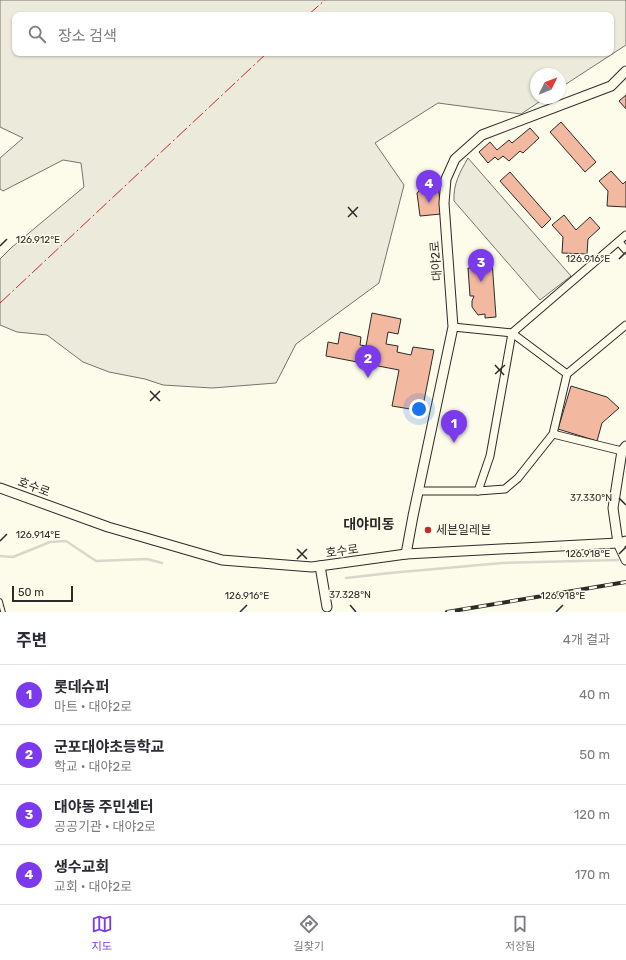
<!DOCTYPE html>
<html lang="ko">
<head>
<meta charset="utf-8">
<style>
  :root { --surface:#fff; --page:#f7f7f7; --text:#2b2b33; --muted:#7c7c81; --line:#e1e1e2; --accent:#7c3aed }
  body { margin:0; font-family:Rubik,"Noto Sans KR",sans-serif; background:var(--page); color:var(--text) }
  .compass { position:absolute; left:530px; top:68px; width:36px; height:36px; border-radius:50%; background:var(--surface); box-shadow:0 1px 3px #0004; rotate:47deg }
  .scale { position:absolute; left:12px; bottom:10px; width:61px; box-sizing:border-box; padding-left:4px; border:2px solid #2b2b2b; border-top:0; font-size:11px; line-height:14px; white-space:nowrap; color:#2b2b2b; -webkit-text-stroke:3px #fdfbea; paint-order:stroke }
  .you { position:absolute; left:419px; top:409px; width:14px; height:14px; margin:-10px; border:3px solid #fff; border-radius:50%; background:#1a73e8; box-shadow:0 0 0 6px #1a73e833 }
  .badge { display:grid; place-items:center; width:26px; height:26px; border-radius:50%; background:var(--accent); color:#fff; font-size:13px; font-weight:700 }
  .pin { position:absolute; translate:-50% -33px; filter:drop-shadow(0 1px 2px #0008) }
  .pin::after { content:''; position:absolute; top:21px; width:14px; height:12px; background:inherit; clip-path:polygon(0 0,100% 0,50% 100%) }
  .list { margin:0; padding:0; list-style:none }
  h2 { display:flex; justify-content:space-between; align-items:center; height:52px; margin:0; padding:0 16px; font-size:17px }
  h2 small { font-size:13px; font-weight:400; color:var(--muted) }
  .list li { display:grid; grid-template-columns:26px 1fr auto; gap:12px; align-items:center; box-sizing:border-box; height:60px; padding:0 16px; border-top:1px solid var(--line) }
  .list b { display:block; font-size:15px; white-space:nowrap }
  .list p { margin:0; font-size:13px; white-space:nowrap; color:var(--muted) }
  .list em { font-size:13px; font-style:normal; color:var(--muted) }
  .icon { flex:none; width:22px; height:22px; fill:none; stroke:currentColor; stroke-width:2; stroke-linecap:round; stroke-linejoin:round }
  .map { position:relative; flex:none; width:626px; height:612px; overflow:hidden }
  .search { position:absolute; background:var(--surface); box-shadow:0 1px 3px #0004; left:12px; right:12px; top:12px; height:44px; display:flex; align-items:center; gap:10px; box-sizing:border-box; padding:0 14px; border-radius:8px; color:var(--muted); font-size:15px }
  .sheet { height:292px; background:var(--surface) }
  nav { display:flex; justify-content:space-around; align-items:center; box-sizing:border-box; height:56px; border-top:1px solid var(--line); background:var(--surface); font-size:11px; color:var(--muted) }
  nav a { display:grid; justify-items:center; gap:2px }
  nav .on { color:var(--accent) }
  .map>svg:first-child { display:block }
  .green { fill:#ecebdb; stroke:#74746e; fill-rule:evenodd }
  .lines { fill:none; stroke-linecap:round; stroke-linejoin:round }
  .stream { stroke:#d8d7c9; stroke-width:2.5 }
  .building { fill:#f2b8a0; stroke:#2b2b2b }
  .service-casing { stroke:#2b2b2b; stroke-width:5.5 }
  .minor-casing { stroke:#2b2b2b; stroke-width:9 }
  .tertiary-casing { stroke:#2b2b2b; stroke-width:11 }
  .service { stroke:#fdfbea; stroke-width:3.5 }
  .minor { stroke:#fdfbea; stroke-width:7 }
  .tertiary { stroke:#fdfbea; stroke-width:9 }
  .rail-casing { stroke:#2b2b2b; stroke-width:4 }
  .rail { stroke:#fdfbea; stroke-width:2.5; stroke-dasharray:8; stroke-linecap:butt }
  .power { stroke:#c62828; stroke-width:1; stroke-dasharray:14 3 2 3; stroke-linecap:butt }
  .ticks { fill:none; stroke:#2b2b2b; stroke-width:1.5 }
  .poi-dot { fill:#c62828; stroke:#fdfbea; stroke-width:1.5 }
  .labels { text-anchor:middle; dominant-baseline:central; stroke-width:3; stroke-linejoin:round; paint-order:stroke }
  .street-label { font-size:12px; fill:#2b2b2b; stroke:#fdfbea }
  .poi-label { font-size:12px; fill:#2b2b2b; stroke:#fdfbea; text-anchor:start }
  .quarter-label { font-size:14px; font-weight:bold; fill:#2b2b2b; stroke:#fdfbea }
  .ticks-label { font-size:10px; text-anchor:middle; fill:#2b2b2b; stroke:#fdfbea; stroke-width:3; stroke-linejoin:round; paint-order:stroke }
</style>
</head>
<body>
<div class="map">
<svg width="626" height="612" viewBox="0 0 626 612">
  <rect width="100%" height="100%" fill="#fdfbea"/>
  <g class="green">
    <path d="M0,0h626v45l-66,43v-14h-24v24h9l-24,16 -83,-11 -63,40 29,42 -25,98 -83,61 -20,39 -64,5 -49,-3 -18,-6 -36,-7 -26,-10 -36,-27 -30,-3 -17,-7v-66l11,-11 73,-61 -3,-24 -18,-3 -60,31 -3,-2v-31l23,-20 -23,-11zM15,15h596v38h-596z"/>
    <path d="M468,158l103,118 -31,24 -86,-99c-1,-17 6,-29 14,-43z"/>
  </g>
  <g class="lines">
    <g class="stream">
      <polyline points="0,556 13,557 50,542 66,541 96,561 147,559 162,563"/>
      <polyline points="346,578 390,573 502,563 618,560"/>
    </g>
  </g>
  <g class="building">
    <polygon points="626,95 626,109 619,101"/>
    <polygon points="561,122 596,162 585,172 550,132"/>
    <polygon points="530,128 539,138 523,153 520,151 509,161 503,156 498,160 495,157 488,163 479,152 490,142 497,150 509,140 512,143"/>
    <polygon points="611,171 623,184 626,181 626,207 607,206 608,191 599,181"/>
    <polygon points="510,172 551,219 542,228 500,181"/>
    <polygon points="438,182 441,214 420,216 417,193 427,183"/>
    <polygon points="564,215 576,230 590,217 600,228 588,239 587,254 562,253 563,237 552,225"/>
    <polygon points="487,261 492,261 496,317 485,318 485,314 478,315 472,307 472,301 474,296 470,296 468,268 478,268"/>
    <polygon points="372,313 401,319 398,334 388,332 386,344 398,346 397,352 411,355 413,347 434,350 422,411 392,406 399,370 326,356 328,342 338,344 340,332 361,337 360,345 366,346"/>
    <polygon points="571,386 607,397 619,408 602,423 597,441 558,429"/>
  </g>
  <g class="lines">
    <g class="service-casing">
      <polyline id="service" points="0,601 3,612"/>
    </g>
    <g class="minor-casing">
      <g id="minor">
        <polyline points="619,242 626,250"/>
        <polyline points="453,327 512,333 626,235"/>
        <polyline points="553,434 622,451"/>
        <polyline points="418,491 478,491 505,489 518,478 553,434 567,374 626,325"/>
        <polyline points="478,491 490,456 512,333 567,374"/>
      </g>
    </g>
    <g class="tertiary-casing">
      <g id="tertiary">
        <polyline points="626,446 622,451 613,508 618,543 626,560"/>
        <polyline points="0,488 108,527 222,560 312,567 406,554 618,543 626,541"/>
        <polyline points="406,554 413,516 453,327 444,203 446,179 455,159 482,135 611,86 626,71"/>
        <polyline points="320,566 327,607"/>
      </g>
    </g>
    <use href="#service" class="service"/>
    <use href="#minor" class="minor"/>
    <use href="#tertiary" class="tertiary"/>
    <g class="rail-casing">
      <polyline id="rail" points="447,612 626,582"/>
    </g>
    <use href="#rail" class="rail"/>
    <g class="power">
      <polyline points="308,15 325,0"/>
      <polyline points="0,303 267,53"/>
    </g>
  </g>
  <path class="ticks" d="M348,207l9,10M348,217l10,-10M0,246l7,-7M619,259l7,-7M495,365l9,10M495,374l10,-9M150,391l10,10M150,401l10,-10M619,498l7,7M0,541l7,-7M297,549l10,10M619,554l7,-7M297,559l10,-10M350,605l6,7M240,612l7,-7M556,612l7,-7"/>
  <circle class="poi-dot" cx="428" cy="530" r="4"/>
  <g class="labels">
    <g class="street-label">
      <text transform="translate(436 261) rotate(-94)">대야2로</text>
      <text transform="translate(34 487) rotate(20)">호수로</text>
      <text transform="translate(342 551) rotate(-8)">호수로</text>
    </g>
    <g class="poi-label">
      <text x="436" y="530">세븐일레븐</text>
    </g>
    <g class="quarter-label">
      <text x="369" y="524">대야미동</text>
    </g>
  </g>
  <g class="ticks-label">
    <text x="38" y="243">126.912°E</text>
    <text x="588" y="262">126.916°E</text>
    <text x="591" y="501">37.330°N</text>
    <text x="38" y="538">126.914°E</text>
    <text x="588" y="557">126.918°E</text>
    <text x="350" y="598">37.328°N</text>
    <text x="247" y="599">126.916°E</text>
    <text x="563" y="599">126.918°E</text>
  </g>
</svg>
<svg class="compass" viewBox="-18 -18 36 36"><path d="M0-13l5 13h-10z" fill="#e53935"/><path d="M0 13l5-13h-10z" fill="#7c7c81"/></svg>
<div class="scale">50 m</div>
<div class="you"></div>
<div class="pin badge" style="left:454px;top:443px">1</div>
<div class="pin badge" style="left:368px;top:378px">2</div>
<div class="pin badge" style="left:481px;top:282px">3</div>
<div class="pin badge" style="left:429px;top:203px">4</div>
<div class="search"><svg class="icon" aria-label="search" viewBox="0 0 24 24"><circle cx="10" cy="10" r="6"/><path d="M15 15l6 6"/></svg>장소 검색</div>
</div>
<section class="sheet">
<h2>주변<small>4개 결과</small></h2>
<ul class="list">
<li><span class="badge">1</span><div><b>롯데슈퍼</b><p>마트 · 대야2로</p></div><em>40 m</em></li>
<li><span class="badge">2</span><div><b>군포대야초등학교</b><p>학교 · 대야2로</p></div><em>50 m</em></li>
<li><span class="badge">3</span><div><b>대야동 주민센터</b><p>공공기관 · 대야2로</p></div><em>120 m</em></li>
<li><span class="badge">4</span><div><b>생수교회</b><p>교회 · 대야2로</p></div><em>170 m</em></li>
</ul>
</section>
<nav>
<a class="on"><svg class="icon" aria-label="map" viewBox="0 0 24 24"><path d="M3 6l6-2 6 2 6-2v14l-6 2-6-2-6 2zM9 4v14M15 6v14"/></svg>지도</a>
<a><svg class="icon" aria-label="directions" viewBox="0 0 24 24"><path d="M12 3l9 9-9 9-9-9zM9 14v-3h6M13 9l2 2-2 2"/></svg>길찾기</a>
<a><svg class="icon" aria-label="saved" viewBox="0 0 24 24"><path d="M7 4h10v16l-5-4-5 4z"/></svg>저장됨</a>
</nav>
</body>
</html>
